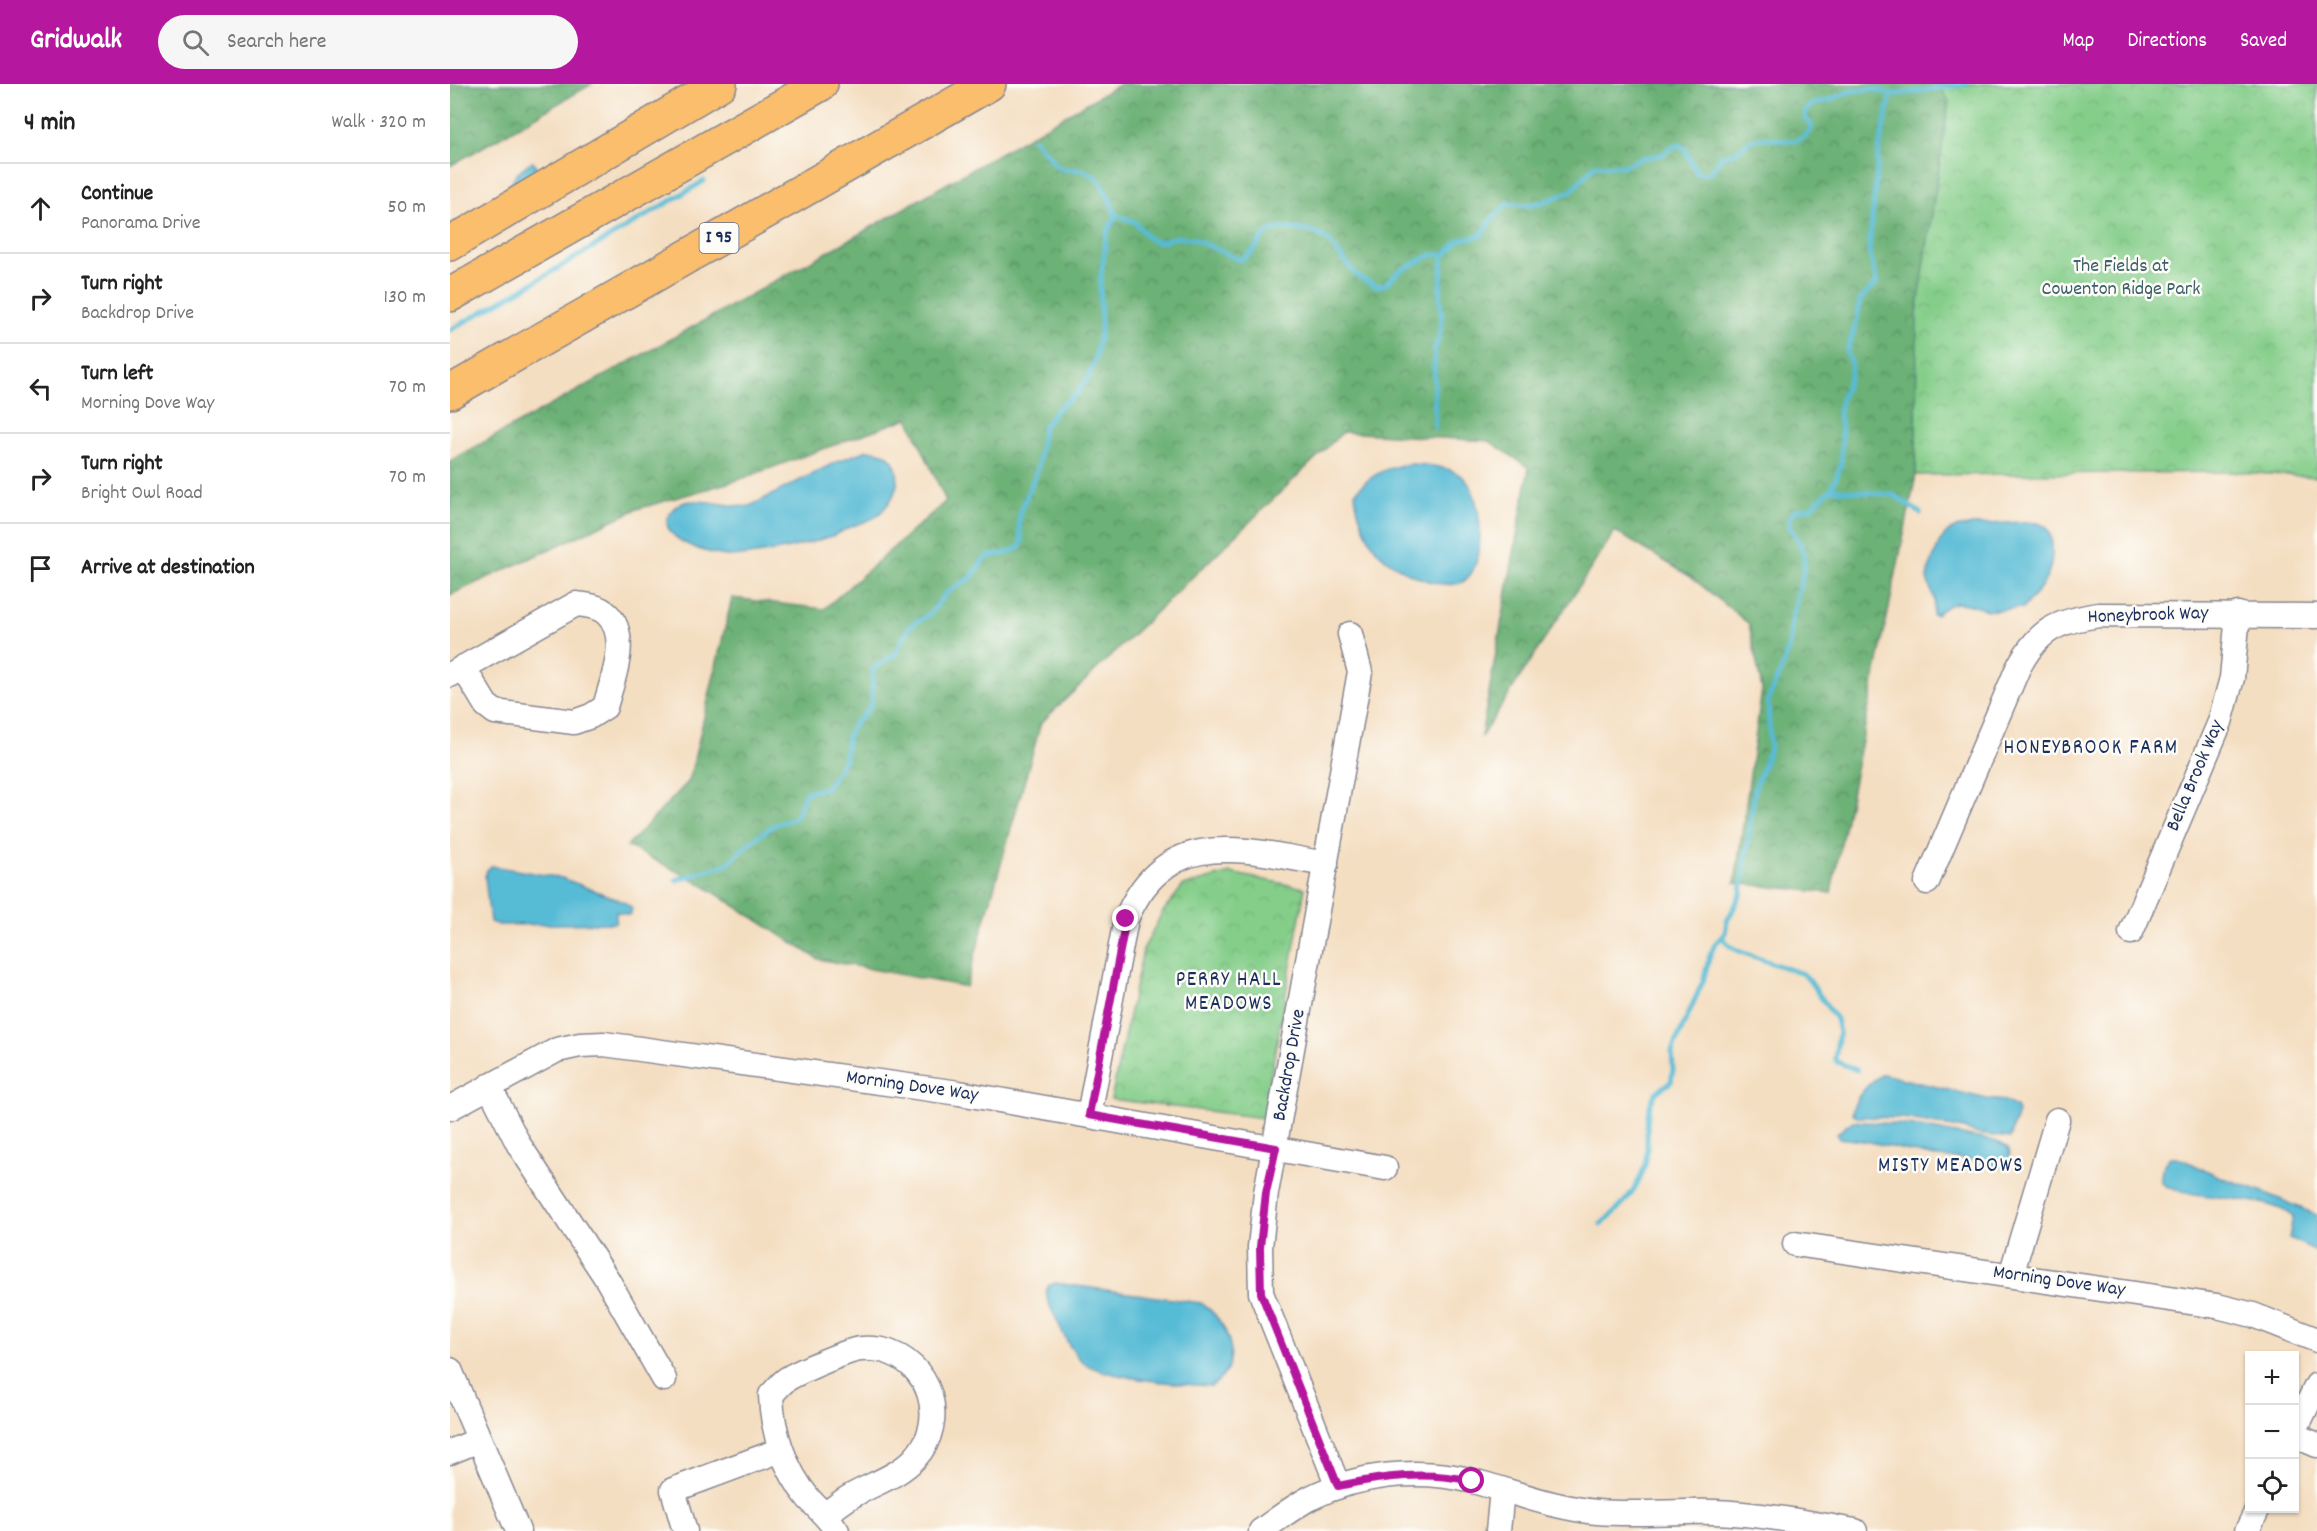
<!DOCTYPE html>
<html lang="en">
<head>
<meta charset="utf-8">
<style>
  :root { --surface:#fff; --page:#f6f6f6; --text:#222; --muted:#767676; --line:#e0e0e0; --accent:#b5179e }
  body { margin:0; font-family:Dekko,sans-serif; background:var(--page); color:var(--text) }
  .controls { position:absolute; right:18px; bottom:18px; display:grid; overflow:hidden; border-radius:0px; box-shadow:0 2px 4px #0004 }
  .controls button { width:54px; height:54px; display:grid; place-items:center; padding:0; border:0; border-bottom:2px solid var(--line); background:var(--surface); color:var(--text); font:30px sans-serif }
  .stop { position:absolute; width:18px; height:18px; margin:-14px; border:4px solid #b5179e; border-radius:50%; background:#fff }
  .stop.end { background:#b5179e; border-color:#fff; box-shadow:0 2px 6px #0008 }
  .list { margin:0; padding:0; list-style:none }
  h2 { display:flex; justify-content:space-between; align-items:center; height:78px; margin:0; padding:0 24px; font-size:26px }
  h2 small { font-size:20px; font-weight:400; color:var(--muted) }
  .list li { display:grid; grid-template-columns:39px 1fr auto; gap:18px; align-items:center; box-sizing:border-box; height:90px; padding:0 24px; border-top:2px solid var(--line) }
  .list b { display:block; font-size:22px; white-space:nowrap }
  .list p { margin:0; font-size:20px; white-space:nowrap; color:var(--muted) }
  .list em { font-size:20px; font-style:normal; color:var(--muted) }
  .icon { flex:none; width:33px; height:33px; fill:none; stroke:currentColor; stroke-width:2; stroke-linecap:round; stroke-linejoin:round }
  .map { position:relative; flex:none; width:1867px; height:1447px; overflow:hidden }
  header { display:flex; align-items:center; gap:36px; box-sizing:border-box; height:84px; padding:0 30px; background:var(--accent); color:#fff }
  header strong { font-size:28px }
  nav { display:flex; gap:33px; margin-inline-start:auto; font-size:21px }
  .search { width:420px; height:54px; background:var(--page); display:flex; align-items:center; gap:15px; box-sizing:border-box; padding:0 21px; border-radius:33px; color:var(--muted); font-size:22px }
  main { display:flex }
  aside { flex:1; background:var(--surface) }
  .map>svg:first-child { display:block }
  .forest { fill:url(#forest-crowns); stroke:#44706a; stroke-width:1.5 }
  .park { fill:url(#park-crowns); stroke:#507e74; stroke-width:1.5 }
  .water { fill:#57bbd5; stroke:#39759a; stroke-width:1.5 }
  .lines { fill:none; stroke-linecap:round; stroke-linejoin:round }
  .stream { stroke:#57bbd5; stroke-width:5 }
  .minor-casing { stroke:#888690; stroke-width:27 }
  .highway-casing { stroke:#888690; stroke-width:36 }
  .minor { stroke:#fff; stroke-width:24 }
  .highway { stroke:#fabe6d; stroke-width:33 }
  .route { stroke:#b5179e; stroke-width:8 }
  .labels { text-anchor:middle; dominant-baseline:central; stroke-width:5; stroke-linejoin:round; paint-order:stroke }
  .shield { fill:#fdfcf7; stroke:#5f6c8c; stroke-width:1.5 }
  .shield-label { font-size:18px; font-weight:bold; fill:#1b2f5e }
  .park-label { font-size:20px; fill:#3b5f6b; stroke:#fdfcf7 }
  .street-label { font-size:20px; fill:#1b2f5e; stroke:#fdfcf7 }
  .neighbourhood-label { font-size:21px; letter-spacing:1.5px; fill:#1b2f5e; stroke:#fdfcf7 }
</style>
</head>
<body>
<header>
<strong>Gridwalk</strong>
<div class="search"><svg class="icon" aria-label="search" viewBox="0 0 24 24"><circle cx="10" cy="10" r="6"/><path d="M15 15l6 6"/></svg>Search here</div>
<nav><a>Map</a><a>Directions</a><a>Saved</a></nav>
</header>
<main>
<aside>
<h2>4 min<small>Walk · 320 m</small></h2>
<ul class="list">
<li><svg class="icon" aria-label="ahead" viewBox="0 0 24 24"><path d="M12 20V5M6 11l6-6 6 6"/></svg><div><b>Continue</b><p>Panorama Drive</p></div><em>50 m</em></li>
<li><svg class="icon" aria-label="right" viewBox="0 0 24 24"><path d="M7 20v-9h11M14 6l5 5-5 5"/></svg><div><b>Turn right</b><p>Backdrop Drive</p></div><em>130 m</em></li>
<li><svg class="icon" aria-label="left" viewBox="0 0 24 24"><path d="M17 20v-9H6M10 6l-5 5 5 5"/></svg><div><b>Turn left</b><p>Morning Dove Way</p></div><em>70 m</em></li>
<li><svg class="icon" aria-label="right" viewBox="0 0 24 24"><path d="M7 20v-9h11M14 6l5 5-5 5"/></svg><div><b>Turn right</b><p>Bright Owl Road</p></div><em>70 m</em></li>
<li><svg class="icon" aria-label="arrive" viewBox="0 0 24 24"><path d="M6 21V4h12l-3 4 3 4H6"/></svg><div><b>Arrive at destination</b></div></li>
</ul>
</aside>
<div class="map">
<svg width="1867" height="1447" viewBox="0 0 1867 1447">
  <defs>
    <pattern id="forest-crowns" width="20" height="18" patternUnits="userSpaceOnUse" patternTransform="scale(1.5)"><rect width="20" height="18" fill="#6cb176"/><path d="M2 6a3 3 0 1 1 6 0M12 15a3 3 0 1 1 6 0" fill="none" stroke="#589064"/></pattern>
    <pattern id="park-crowns" width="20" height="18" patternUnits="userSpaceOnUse" patternTransform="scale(1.5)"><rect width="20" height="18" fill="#85ce8a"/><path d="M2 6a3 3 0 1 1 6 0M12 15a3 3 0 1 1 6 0" fill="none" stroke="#72b17a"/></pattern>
  </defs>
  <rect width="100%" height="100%" fill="#fdfcf7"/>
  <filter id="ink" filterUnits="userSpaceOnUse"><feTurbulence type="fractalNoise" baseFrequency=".0167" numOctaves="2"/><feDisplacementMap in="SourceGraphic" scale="12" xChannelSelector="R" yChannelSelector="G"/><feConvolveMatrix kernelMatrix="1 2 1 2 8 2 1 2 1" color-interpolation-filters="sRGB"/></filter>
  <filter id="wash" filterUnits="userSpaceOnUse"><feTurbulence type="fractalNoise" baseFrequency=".008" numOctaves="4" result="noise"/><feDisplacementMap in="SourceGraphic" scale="24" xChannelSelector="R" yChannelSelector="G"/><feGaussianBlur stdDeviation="1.35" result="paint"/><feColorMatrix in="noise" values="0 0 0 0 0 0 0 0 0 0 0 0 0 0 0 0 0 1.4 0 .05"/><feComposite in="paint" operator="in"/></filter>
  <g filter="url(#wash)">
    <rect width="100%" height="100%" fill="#f4dec1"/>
    <g class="forest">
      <polygon points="0,0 142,0 0,82"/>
      <polygon points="670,0 1567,0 1499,17 1467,230 1466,391 1381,809 1285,799 1312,605 1299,540 1241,493 1165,447 1031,653 1079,384 1039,357 893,348 591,639 516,903 368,875 248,798 177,762 239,697 282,514 374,525 496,417 458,334 288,396 187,425 0,511 0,377 392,160"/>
    </g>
    <g class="park">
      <polygon points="1488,0 1867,0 1867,393 1788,388 1466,391 1467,230 1499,17"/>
      <polygon points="780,789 855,804 813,1034 661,1015 693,866 712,829 733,802"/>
    </g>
    <g class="water">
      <path d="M82,78l3,1 3,12 -30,18 -2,-2c6,-11 15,-24 26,-29z"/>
      <path d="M417,366c16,1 27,5 30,22 3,17 -6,31 -19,43 -7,6 -17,8 -25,11 -7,3 -14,7 -21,10 -26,9 -76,21 -103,20 -18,-1 -72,-16 -60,-41 13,-28 58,-5 81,-9l86,-44z"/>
      <path d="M959,380c18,1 43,2 56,15 18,18 22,87 -1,102 -22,13 -76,-14 -89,-33 -10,-14 -19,-37 -20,-55 15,-18 31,-26 54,-29z"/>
      <path d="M1573,438l15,1 9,4c9,19 6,41 -5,59 -5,8 -13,14 -19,22 -11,0 -23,3 -34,2 -23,-4 -33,-16 -53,5h-3l1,-17 -7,-19 1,-7 12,-31 9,-10 5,-3 19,-3z"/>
      <polygon points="42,782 112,794 174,818 182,824 181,829 179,831 166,828 166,839 49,841 40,838 35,793 37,786"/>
      <path d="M1433,990l104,25 18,2 11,6 2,5 -8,26 -32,-4 -14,-5 -60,-11 -47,-1 -5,-4c3,-17 17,-30 31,-39z"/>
      <path d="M1403,1037l56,4 85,16c15,5 20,9 12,24l-7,2 -32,-8 -32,-2 -65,-15 -31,-4 -3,-4z"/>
      <path d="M1720,1073h7l46,21 38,13 56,24v36l-28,-13 4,-22c-31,-24 -113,-14 -132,-34l3,-18z"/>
      <path d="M605,1199l146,20c28,18 45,63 10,83 -28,-2 -105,-7 -127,-23 -13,-11 -20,-27 -27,-43 -5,-10 -14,-23 -9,-34z"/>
    </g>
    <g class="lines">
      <g class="stream">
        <path d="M584,55l24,28c9,5 15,1 24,3 20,5 27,28 34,45l19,7 14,17 9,3 20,-5 16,2 46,21 13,-9 11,-15 8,-6 12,-2 27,3 17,9 29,36 19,10 8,-1 16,-14 31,-16 15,-1 13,-14 21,-4 14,-19 15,-14 19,2 16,-3 27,-11 24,-26 29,1 17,-8 21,-3 14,-11 8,4 13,25h14l10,-17c20,-2 20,-12 34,-17 20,-5 46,14 57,-13l-7,-8v-6l6,-7 19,-5 21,-9 23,-2 17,5 16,-1 60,-9"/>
        <polyline points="0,246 76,203 254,97"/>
        <polyline points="985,343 984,279 985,263 989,254 992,235 990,213 993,171"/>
        <polyline points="1381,405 1444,411 1470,429"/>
        <polyline points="226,796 278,780 298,760 324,741 345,734 356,708 376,704 395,675 398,651 403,641 417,627 422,618 423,585 445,570 460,542 480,530 496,509 522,493 534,475 540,472 558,469 569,463 572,458 569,442 570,429 588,384 593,344 607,325 626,310 638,295 645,276 651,243 650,200 655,163 657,149 666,131"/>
        <polyline points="1272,853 1280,862 1288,867 1353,890 1359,896 1386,935 1389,948 1385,974 1387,978 1407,986"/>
        <path d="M1151,1140c19,-15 37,-35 44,-59 6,-24 -4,-50 11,-72 4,-5 10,-7 15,-11l2,-12 -1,-19 31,-70 7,-26 5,-11 10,-11 2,-12 14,-27 14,-106 15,-40 -2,-48 16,-37 6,-22 3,-28 10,-39 1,-17 -4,-14 -11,-17v-8l7,-8 14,-2 21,-19 6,-13 4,-12 1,-28 -3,-23 2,-14 10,-25v-11l-4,-12 10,-30 3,-21 17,-17 -8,-33 10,-101 12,-55"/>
      </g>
    </g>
  </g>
  <g filter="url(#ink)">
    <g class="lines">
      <g class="minor-casing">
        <g id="minor">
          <path d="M0,591l126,-71c10,1 23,2 31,10 24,23 5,66 -2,93l-14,9 -17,6 -79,-10 -9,-7 -23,-38"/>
          <path d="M1477,798l91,-214c20,-38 39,-47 81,-53l218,1"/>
          <polyline points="1681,848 1770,638 1782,594 1788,530"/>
          <polyline points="39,1002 69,1061 157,1195 214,1295"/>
          <polyline points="0,1024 107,966 130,961 154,960 509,1009 935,1084"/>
          <path d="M639,1031l37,-196c40,-95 119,-69 200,-55"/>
          <polyline points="1345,1160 1767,1222 1803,1231 1867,1256"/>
          <polyline points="1561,1191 1607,1036"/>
          <polyline points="0,1286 68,1447"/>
          <polyline points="1844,1348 1867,1301"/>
          <polyline points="1844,1351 1867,1361"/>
          <polyline points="0,1368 29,1356"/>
          <polyline points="888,1402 811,1209 810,1163 816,1109 910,588 900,550"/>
          <path d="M376,1430c7,-5 14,-11 22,-16 21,-13 50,-21 67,-40 34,-37 16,-96 -33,-108 -7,-1 -20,-2 -27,0 -15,4 -55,21 -68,29 -6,4 -11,11 -16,16 1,37 14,75 38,104 11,12 18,17 28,32"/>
          <polyline points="235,1447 223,1406 331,1366"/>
          <path d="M811,1447c15,-11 32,-24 49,-33 48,-24 107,-30 159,-18 43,11 84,28 128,32 39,3 79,-1 118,0 47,2 94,11 140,19"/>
          <polyline points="1048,1447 1052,1406"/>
          <polyline points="1797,1447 1808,1424"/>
        </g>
      </g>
      <g class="highway-casing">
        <g id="highway">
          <polyline points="0,160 270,0"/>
          <polyline points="0,211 371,0"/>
          <polyline points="0,308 539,0"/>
        </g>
      </g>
      <use href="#minor" class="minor"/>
      <use href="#highway" class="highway"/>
    </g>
  </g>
  <g class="lines" filter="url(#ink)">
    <path class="route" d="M676,835l-37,196 187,33 -10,45 -6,54 1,46 77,193c46,-10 88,-15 134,-5"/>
  </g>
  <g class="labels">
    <rect class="shield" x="249.5" y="139" width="39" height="30" rx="4.5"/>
    <g class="shield-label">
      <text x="269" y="154">I 95</text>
    </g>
    <g class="park-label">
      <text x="1671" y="183">The Fields at<tspan x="1671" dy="23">Cowenton Ridge Park</tspan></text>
    </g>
    <g class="street-label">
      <text transform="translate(1698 532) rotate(-2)">Honeybrook Way</text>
      <text transform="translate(1746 692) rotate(-67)">Bella Brook Way</text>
      <text transform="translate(840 981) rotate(-80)">Backdrop Drive</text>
      <text transform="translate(462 1003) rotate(8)">Morning Dove Way</text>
      <text transform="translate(1609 1198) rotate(8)">Morning Dove Way</text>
    </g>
    <g class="neighbourhood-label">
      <text x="1641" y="665">HONEYBROOK FARM</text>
      <text x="779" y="897">PERRY HALL<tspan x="779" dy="24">MEADOWS</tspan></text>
      <text x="1501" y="1083">MISTY MEADOWS</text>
    </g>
  </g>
</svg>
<div class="controls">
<button>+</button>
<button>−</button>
<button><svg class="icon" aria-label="locate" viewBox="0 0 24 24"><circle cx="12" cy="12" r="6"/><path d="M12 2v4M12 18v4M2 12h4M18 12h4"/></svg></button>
</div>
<div class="stop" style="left:1022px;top:1397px"></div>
<div class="stop end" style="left:676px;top:835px"></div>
</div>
</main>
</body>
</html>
